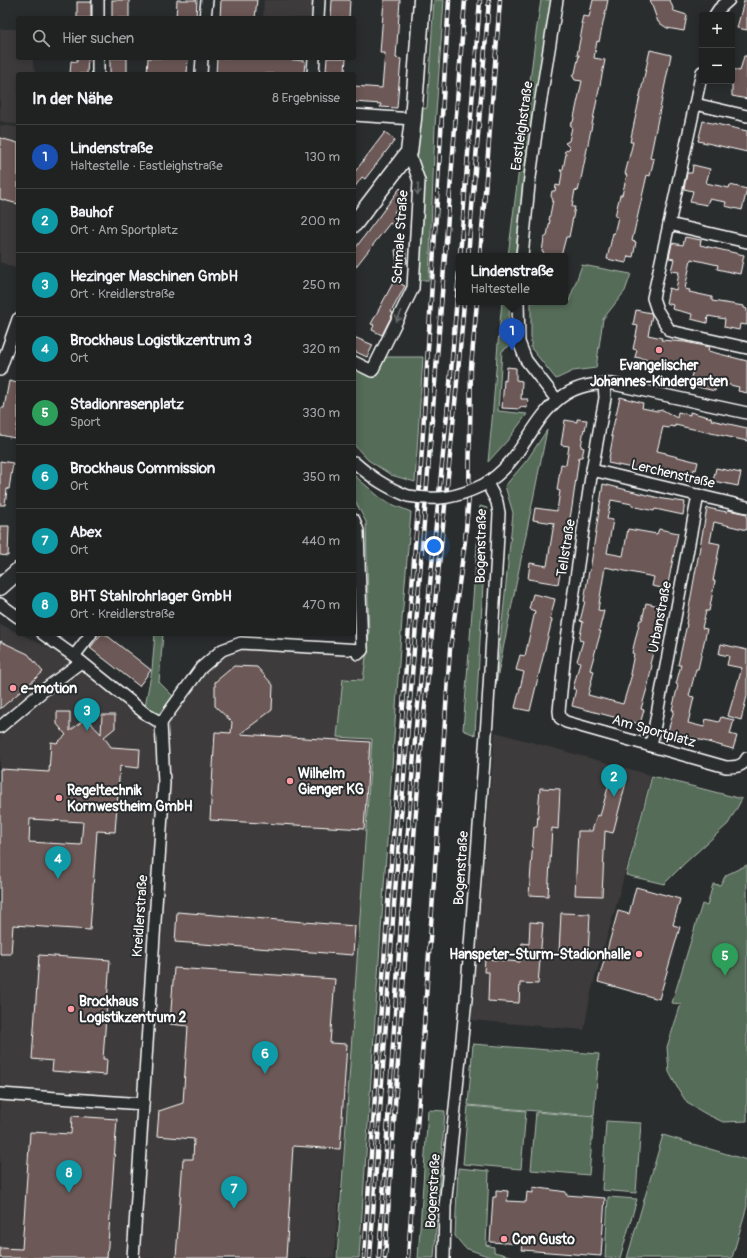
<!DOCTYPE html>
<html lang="de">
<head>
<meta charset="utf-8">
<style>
  :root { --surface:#202222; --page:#282a2a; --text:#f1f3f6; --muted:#a2a4a5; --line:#3d3f40; --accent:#8c9099 }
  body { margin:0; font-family:Pangolin,sans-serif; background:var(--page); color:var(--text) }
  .controls { position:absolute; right:12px; top:12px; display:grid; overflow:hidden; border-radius:4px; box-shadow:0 2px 10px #0003 }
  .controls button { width:36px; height:36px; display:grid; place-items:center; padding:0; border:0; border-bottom:1px solid var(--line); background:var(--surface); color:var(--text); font:20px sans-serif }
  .you { position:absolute; left:434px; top:546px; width:14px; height:14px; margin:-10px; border:3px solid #fff; border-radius:50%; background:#1a73e8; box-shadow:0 0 0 6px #1a73e833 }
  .badge { display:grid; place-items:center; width:26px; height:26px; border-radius:50%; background:var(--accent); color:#fff; font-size:13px; font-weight:700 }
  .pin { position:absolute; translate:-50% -33px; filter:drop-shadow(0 1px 2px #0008) }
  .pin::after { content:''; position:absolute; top:21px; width:14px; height:12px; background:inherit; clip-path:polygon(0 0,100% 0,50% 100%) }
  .popup { position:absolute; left:456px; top:253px; width:112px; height:52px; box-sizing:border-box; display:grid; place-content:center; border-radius:4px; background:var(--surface); filter:drop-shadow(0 1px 3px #0005); font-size:13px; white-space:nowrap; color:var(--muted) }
  .popup b { font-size:15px; color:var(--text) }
  .popup::after { content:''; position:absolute; left:50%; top:100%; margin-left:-8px; border:8px solid transparent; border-top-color:var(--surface) }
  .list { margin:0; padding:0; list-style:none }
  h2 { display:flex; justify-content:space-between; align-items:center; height:52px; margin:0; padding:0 16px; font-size:17px }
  h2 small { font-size:13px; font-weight:400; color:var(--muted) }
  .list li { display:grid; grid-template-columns:26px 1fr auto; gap:12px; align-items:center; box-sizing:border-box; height:64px; padding:0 16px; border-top:1px solid var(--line) }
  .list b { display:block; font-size:15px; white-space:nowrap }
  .list p { margin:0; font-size:13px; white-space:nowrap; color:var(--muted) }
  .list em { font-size:13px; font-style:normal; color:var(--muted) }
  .icon { flex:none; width:22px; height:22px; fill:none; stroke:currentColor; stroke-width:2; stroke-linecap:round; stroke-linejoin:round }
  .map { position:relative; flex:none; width:747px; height:1258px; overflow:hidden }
  .search { position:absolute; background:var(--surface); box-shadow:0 2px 10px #0003; left:16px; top:16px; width:340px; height:44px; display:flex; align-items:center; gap:10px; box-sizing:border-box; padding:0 14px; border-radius:4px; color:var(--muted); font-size:15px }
  .panel { position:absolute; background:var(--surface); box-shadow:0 2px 10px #0003; left:16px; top:72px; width:340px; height:564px; border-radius:4px }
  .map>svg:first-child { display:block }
  .built { fill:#3e3a3a }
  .green { fill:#556c58; stroke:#aab6ac }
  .building { fill:#6c5956; stroke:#fff; fill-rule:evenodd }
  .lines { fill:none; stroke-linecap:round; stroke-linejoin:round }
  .street-casing { stroke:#fff; stroke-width:14 }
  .secondary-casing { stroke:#fff; stroke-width:19 }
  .street { stroke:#2a2d2e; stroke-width:11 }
  .secondary { stroke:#2a2d2e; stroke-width:16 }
  .rail-casing { stroke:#fff; stroke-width:4.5 }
  .rail { stroke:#2a2d2e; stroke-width:3; stroke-dasharray:9; stroke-linecap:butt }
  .street-bridge-casing { stroke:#fff; stroke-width:14; stroke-linecap:butt }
  .street-bridge { stroke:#2a2d2e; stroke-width:11 }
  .oneway { stroke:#6a6c6d }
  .poi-dot { fill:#ff9aa2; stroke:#2a2d2e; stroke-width:1.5 }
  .labels { text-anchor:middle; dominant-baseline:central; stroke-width:4; stroke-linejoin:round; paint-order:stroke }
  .street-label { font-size:14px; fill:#fff; stroke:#2a2d2e }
  .poi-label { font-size:14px; font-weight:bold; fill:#fff; stroke:#2a2d2e; text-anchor:start }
</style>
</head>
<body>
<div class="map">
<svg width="747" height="1258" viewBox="0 0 747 1258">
  <rect width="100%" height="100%" fill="#2a2d2e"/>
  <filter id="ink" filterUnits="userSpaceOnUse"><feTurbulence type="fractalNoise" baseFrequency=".025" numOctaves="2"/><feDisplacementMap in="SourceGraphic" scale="8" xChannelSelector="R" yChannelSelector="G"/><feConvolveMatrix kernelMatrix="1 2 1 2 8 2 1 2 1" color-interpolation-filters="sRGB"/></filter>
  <g filter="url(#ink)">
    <g class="built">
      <polygon points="264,0 314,0 312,18 263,18"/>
      <polygon points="0,29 18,29 18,58 33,58 33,66 36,74 18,74 18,125 0,121"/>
      <polygon points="0,125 18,127 18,269 0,262"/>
      <polygon points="0,624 80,663 161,723 201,668 241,643 362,650 384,659 334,1258 0,1258"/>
      <polygon points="495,732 651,775 616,906 591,992 584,1030 471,1020"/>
    </g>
    <g class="green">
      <polygon points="434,0 444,0 435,127 429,280 416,280 421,181 417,152 421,109 427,108"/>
      <polygon points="541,0 553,0 535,110 515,256 508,256 536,33"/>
      <polygon points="582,265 631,274 625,291 603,319 596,368 573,371 556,379 531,348 531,302 565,302 565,300 569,301"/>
      <path d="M502,302h8l-1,17 3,25 -10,7 -4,60 29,3 -20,27 -19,21c6,-53 8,-107 14,-160z"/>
      <polygon points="383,357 423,357 415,482 391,475 368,460 354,445 354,366 371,373"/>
      <polygon points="547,430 496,684 513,513 505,486 527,460"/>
      <polygon points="354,475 384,501 411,512 402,619 359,1258 337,1258 372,739 337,737 343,679 363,680 369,634 366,522 354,499"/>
      <polygon points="480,506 487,508 475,735 463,730"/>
      <polygon points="155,634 163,634 159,682 174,697 160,716 145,706 152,670"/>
      <polygon points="652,776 742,799 728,824 685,863 664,884 626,875"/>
      <polygon points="747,865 747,1121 723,1122 706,1114 687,1103 677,1087 669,1072 667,1047 681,1004 672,1003 702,904 707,906 713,884 720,885 726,875"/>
      <polygon points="473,1044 599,1054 594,1116 468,1105"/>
      <polygon points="468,1106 526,1111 521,1169 463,1164"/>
      <polygon points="428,1110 445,1111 434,1258 418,1258"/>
      <polygon points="536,1112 594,1117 589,1175 531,1170"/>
      <polygon points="606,1121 641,1123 636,1193 602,1190"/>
      <polygon points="663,1135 747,1160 747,1206 732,1258 627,1258"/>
      <polygon points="458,1168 489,1171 486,1245 494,1247 494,1252 518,1258 493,1258 465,1248 455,1236"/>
      <polygon points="608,1197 637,1199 620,1258 605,1258"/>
    </g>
    <g class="building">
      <rect x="112" y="0" width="17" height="18"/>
      <polygon points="177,0 197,0 196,18 176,18"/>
      <polygon points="221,0 257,0 255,18 220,18"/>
      <polygon points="332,0 350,0 349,18 331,18"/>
      <polygon points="384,0 400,0 396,58 401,59 397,108 380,107 381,104 354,102 354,86 382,88 385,53 380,53"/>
      <polygon points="593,0 608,0 599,42 597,41 594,58 605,60 581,179 578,191 575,190 572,207 575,207 569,237 566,237 561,256 543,256 544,253 542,252 544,238 547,236 550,220 549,220 553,200 551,196 552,191 555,191 556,185 560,186 562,173 560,170 563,169 566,154 564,152 570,148 565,143 569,141 572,127 570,124 573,122 582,81 575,80 572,75 575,73 579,55 577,55 583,24 581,24 583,16 589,17"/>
      <polygon points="650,0 670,0 674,11 687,15 684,31 667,28 658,22"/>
      <polygon points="744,1 747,1 747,30 737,28"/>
      <rect x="77" y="2" width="14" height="16"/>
      <polygon points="650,50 671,55 650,158 654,159 650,176 647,175 632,241 636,242 633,257 628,256 626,263 607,259 613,233 614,234 618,217 615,216 620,195 622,195 627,175 625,174 633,142 630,142"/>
      <polygon points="744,56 747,56 747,99 732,96 732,69 740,71"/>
      <polygon points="77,58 88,58 87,74 70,74 71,61 77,62"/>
      <rect x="110" y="58" width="17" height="16"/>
      <polygon points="148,58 188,58 187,74 147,74"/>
      <polygon points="217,58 273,58 305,61 304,74 216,74"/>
      <polygon points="327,58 346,58 345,72 326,71"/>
      <polygon points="703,121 747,131 747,152 698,141"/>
      <polygon points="385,132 395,140 365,179 362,177 354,188 354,173"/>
      <polygon points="0,138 18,143 18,204 0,199"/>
      <polygon points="693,165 710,169 706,183 729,188 730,185 747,189 742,210 725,206 726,202 709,199 707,205 690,202 693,191 684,189 687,173 692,173"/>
      <polygon points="400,188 408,195 394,212 401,218 395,227 390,223 354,269 354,250"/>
      <polygon points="685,237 701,240 700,245 744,255 740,274 717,269 718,265 691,259 685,289 690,290 689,292 712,297 712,301 744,306 744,308 747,309 747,325 740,324 739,330 724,327 725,319 708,316 707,323 691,319 692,314 672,309 673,305 666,303 669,288 676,290 679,272 671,271 674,259 669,258 672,243 683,245"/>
      <polygon points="405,248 407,263 397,264 395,250"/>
      <polygon points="394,281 405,286 391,312 393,313 382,335 372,330 374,325 371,324"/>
      <polygon points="636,310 651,313 652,315 648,335 662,338 661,340 685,342 709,347 708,351 747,361 747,393 738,391 739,387 716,382 715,391 689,385 694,366 670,361 669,364 635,357 637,350 633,349 638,326 633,325"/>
      <polygon points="354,337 373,345 367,357 354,351"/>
      <polygon points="507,367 516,368 516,380 522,381 521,399 528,399 527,408 520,407 520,409 502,408 504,380 506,381"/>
      <polygon points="9,381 18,383 18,420 15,438 0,435 0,413 1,408 4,408"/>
      <polygon points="620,397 643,403 642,408 657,411 663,410 677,418 678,412 690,415 690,412 712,418 711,420 747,428 747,441 675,425 675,427 670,426 669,428 663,427 657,451 666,453 666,454 698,462 696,470 694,469 691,481 661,473 661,474 608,463 613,437 611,436"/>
      <polygon points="577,419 587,420 585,430 584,429 581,447 584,448 582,457 579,457 572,507 558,584 528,579 530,563 547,566 554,523 533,520 535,508 557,511 560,491 557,490 561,464 566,465 569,446 561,445 565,420 577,422"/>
      <polygon points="0,461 13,463 9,489 7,489 5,505 0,505"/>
      <polygon points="716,468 741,473 738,486 713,481"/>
      <polygon points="603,484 663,499 685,502 683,515 655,509 654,511 632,506 632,504 611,500 607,519 613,520 607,553 623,556 628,529 657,534 659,529 678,533 667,589 652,586 654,577 605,567 598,610 604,611 599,631 601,631 590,670 594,671 588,695 623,704 632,674 630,674 634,654 632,653 640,620 642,620 646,603 663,607 654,644 655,645 650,664 652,665 648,685 641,709 644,710 640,724 572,706 576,689 573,689 580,662 577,661 583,641 579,640 583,622 580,621 585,601 584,601 589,571 590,571"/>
      <polygon points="707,508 727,512 728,510 747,514 747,530 714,522 710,542 720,544 713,581 715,581 709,611 706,611 702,628 707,629 698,669 696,669 689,696 694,697 688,723 704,727 706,719 719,722 721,717 734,720 730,734 737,736 733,749 668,731 674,710 672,710 678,685 676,684 681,665 678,665 687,624 686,624"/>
      <polygon points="0,526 9,526 8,556 0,555"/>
      <polygon points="533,594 555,599 550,619 552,620 530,711 515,708 524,672 516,670 520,655 525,656 535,611 529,609"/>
      <polygon points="101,634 105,634 151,670 139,686 90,648"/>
      <polygon points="0,641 28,654 43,672 0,709"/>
      <polygon points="721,644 747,650 747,696 741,720 728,716 742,668 727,665 729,656 719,654"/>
      <polygon points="234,666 257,667 273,685 272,710 240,734 370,742 364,829 210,820 215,732 231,733 232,722 215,706 215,682"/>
      <path d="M57,712h13v19l16,-13 15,16 1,-19h13v13l-11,9 7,10 29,2 -1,19 -19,-2 -5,66 -18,-1 -7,99 -77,-5 -2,29h-11v-185l49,3 2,-30 6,1 9,-8 -9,-11zM30,819l53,3 -2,23 -52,-3z"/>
      <polygon points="611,777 626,782 613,833 605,831 602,896 575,895 578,831 592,831 597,815 600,816"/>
      <polygon points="540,788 560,789 558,829 552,828 548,896 529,895 534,827 537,827"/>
      <polygon points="636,887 680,899 673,925 680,927 659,999 598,982 618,911 629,914"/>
      <polygon points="177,912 355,926 353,955 175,942"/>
      <polygon points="561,913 590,914 588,954 559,952"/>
      <polygon points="530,922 543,923 538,984 520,983 519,1003 488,1001 489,972 484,972 485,959 520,962 522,943 529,944"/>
      <polygon points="39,955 110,960 103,1059 107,1059 106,1075 52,1071 53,1061 32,1059"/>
      <polygon points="174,968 335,979 330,1043 347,1044 340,1149 293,1146 286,1258 176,1258 183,1159 193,1159 194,1139 157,1136 159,1111 183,1103 188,1026 170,1024"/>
      <polygon points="72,1116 117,1119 107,1258 0,1258 0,1248 22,1249 30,1132 71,1134"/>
      <polygon points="533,1187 566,1192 566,1195 605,1198 601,1256 522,1250 523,1244 490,1242 493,1197 496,1197 496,1190 508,1191 507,1201 526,1202 527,1192 533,1193"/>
    </g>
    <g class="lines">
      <g class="street-casing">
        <g id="street">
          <polyline points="715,15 719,9 729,0"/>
          <polyline points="98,18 98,0"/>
          <polyline points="205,18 207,0"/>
          <polyline points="318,18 319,0"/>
          <polyline points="702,72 653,298 657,310 670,331 747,348"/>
          <polyline points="98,74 98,58"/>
          <polyline points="201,74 202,58"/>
          <polyline points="313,74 314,58"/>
          <polyline points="695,104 747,116"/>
          <polyline points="354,115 413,119"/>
          <polyline points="669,224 747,242"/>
          <polyline points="522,256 529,185 539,111 557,0"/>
          <polyline points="518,302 519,342 526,360 557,400"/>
          <polyline points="354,362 372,371 413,288 419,181 409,152"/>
          <polyline points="0,370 18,319"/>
          <path d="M604,383l1,15 -13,72 -27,182 -6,59 1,7 6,4 160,45c9,0 17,0 21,-9"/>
          <path d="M354,462c18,16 32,25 54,34"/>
          <polyline points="592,470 747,507"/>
          <path d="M483,485c54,-30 52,-107 130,-101l134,29"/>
          <polyline points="354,520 358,531 362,650"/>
          <polyline points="0,604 18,617"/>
          <polyline points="43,634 74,656 146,714 161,723 164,783 133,1258"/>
          <polyline points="74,656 91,634"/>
          <polyline points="161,723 201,668 222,650 241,643 362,650 358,654"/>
          <polyline points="0,727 49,686 81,662"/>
          <polyline points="651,746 698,495"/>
          <polyline points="0,1094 143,1104"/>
          <polyline points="444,1258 445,1207 466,999 487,721 497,553 499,513 497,502 487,483"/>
        </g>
      </g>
      <g class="secondary-casing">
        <g id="secondary">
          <polyline points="354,224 409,152 413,119 422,0"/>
          <polyline points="0,587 18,571"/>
        </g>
      </g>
      <use href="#street" class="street"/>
      <use href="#secondary" class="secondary"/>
      <g class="rail-casing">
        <g id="rail">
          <polyline points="460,256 480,0"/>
          <polyline points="468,256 489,0"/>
          <polyline points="480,256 500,0"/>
          <polyline points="364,1258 388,904 420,481 449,0"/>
          <polyline points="370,1258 394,905 465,0"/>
          <polyline points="379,1258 402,906 417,715 450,384 459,272"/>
          <path d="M385,1258c12,-181 23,-362 39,-543 13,-138 29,-275 40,-413"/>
          <polyline points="408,1258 450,649 465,541 469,495 471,367 477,302"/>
        </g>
      </g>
      <use href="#rail" class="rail"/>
      <g class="street-bridge-casing">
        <path id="street-bridge" d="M408,496c30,5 48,2 75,-11"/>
      </g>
      <use href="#street-bridge" class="street-bridge"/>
    </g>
    <defs><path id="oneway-shaft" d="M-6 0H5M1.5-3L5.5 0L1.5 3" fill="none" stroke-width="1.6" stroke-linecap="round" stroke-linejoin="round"/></defs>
    <g class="oneway">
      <use href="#oneway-shaft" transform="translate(418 189) rotate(93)"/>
      <use href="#oneway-shaft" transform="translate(399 316) rotate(116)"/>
    </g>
  </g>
  <g class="poi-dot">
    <circle cx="659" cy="350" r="4"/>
    <circle cx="13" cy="688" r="4"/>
    <circle cx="290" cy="781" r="4"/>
    <circle cx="59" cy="798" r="4"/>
    <circle cx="639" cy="954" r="4"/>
    <circle cx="71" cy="1009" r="4"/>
    <circle cx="504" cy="1239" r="4"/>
  </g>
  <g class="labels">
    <g class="street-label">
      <text transform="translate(522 126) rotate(-82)">Eastleighstraße</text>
      <text transform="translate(400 237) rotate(-86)">Schmale Straße</text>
      <text transform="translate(673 474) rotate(13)">Lerchenstraße</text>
      <text transform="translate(481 546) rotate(-89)">Bogenstraße</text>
      <text transform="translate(566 548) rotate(-81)">Tellstraße</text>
      <text transform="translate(660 617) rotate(-79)">Urbanstraße</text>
      <text transform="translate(654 731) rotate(16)">Am Sportplatz</text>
      <text transform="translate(461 868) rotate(-86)">Bogenstraße</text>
      <text transform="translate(140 916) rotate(-86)">Kreidlerstraße</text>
      <text transform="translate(433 1191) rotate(-86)">Bogenstraße</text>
    </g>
    <g class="poi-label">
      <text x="659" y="365" text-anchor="middle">Evangelischer<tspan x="659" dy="16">Johannes-Kindergarten</tspan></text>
      <text x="21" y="688">e-motion</text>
      <text x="298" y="773">Wilhelm<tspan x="298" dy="16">Gienger KG</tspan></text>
      <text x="67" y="790">Regeltechnik<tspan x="67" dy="16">Kornwestheim GmbH</tspan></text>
      <text x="631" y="954" text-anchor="end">Hanspeter-Sturm-Stadionhalle</text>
      <text x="79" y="1001">Brockhaus<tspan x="79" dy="16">Logistikzentrum 2</tspan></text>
      <text x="512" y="1239">Con Gusto</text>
    </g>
  </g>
</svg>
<div class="controls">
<button>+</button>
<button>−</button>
</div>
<div class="you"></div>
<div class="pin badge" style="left:512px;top:351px;background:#1a4fb4">1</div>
<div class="popup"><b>Lindenstraße</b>Haltestelle</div>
<div class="pin badge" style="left:614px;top:797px;background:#0f9aa8">2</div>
<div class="pin badge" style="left:87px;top:731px;background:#0f9aa8">3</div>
<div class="pin badge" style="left:58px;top:879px;background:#0f9aa8">4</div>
<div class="pin badge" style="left:725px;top:976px;background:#2e9e5b">5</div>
<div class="pin badge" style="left:265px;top:1074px;background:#0f9aa8">6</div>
<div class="pin badge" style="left:234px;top:1209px;background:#0f9aa8">7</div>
<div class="pin badge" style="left:69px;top:1193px;background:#0f9aa8">8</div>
<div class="search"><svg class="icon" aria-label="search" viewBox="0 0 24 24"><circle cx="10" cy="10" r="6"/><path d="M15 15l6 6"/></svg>Hier suchen</div>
<section class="panel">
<h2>In der Nähe<small>8 Ergebnisse</small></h2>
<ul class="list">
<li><span class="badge" style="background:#1a4fb4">1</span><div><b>Lindenstraße</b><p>Haltestelle · Eastleighstraße</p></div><em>130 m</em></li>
<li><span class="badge" style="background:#0f9aa8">2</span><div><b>Bauhof</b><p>Ort · Am Sportplatz</p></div><em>200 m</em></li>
<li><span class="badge" style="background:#0f9aa8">3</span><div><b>Hezinger Maschinen GmbH</b><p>Ort · Kreidlerstraße</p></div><em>250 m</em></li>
<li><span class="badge" style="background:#0f9aa8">4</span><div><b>Brockhaus Logistikzentrum 3</b><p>Ort</p></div><em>320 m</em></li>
<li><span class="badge" style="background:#2e9e5b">5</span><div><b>Stadionrasenplatz</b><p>Sport</p></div><em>330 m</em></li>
<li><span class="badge" style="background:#0f9aa8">6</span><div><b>Brockhaus Commission</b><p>Ort</p></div><em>350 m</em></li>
<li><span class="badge" style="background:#0f9aa8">7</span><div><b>Abex</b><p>Ort</p></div><em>440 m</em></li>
<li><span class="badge" style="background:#0f9aa8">8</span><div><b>BHT Stahlrohrlager GmbH</b><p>Ort · Kreidlerstraße</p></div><em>470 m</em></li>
</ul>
</section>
</div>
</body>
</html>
